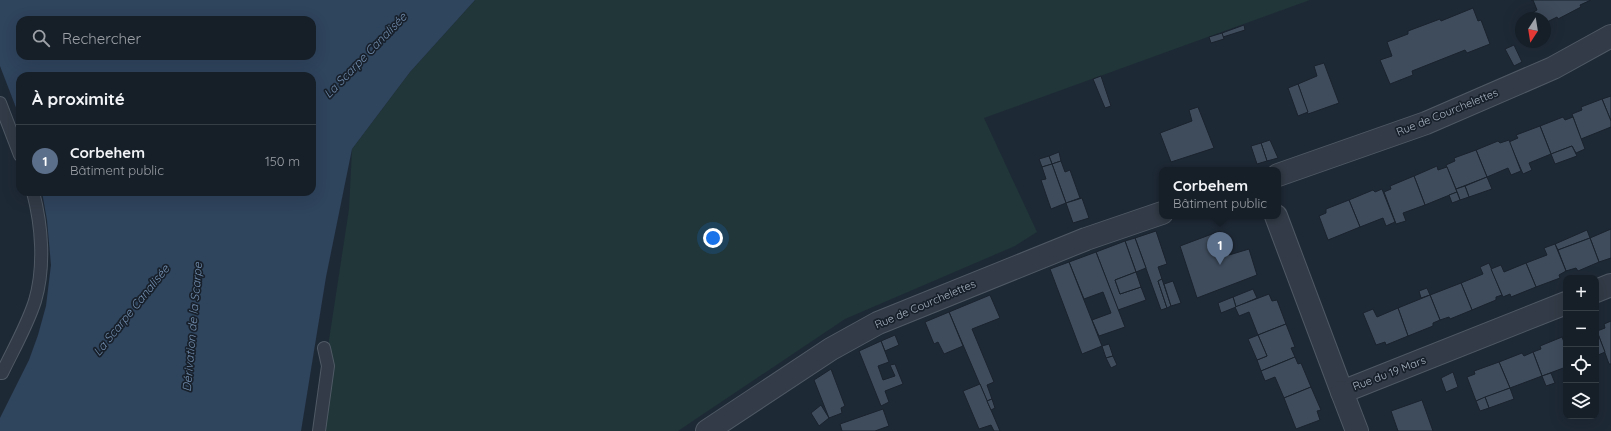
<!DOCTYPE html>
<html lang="fr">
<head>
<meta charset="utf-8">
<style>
  :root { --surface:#161f28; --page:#1f2730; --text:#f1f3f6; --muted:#9ea2a8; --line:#353d45; --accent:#bca0f2 }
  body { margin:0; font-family:Quicksand,sans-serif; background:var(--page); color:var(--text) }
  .controls { position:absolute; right:12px; bottom:12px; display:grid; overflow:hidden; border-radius:8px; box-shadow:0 4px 16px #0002 }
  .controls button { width:36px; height:36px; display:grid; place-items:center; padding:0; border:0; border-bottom:1px solid var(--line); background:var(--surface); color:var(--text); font:20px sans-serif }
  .compass { position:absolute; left:1515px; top:12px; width:36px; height:36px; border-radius:50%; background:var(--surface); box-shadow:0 4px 16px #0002; rotate:192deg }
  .you { position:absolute; left:713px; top:238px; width:14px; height:14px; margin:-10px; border:3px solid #fff; border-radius:50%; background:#1a73e8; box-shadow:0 0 0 6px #1a73e833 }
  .badge { display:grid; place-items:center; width:26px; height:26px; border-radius:50%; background:var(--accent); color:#fff; font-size:13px; font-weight:700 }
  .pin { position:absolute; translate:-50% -33px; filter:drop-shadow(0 1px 2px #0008) }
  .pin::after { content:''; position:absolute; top:21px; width:14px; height:12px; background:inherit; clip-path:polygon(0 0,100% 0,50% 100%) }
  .popup { position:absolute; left:1159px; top:167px; width:122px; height:52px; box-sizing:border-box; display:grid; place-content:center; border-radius:8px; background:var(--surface); filter:drop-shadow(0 1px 3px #0005); font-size:13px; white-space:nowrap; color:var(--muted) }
  .popup b { font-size:15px; color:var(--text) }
  .popup::after { content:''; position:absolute; left:50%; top:100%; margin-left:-8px; border:8px solid transparent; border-top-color:var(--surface) }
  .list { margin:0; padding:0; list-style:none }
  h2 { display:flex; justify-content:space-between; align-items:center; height:52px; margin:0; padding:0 16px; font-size:17px }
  h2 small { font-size:13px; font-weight:400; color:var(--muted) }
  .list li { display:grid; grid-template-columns:26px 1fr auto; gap:12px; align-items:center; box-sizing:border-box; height:72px; padding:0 16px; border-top:1px solid var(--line) }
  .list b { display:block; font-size:15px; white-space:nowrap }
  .list p { margin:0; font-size:13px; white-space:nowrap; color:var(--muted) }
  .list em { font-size:13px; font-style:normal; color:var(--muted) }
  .icon { flex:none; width:22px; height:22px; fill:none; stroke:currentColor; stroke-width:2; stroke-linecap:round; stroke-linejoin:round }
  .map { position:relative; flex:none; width:1611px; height:431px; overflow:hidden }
  .search { position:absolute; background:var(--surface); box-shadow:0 4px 16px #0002; left:16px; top:16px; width:300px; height:44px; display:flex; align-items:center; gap:10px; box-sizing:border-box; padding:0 14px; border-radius:12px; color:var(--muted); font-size:15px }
  .panel { position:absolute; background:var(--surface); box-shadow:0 4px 16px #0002; left:16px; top:72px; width:300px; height:124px; border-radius:12px }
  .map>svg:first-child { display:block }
  .green { fill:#203638 }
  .water { fill:#2f445d; fill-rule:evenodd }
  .building { fill:#3f4c5c; stroke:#19222d }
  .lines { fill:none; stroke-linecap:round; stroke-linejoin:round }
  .service-casing { stroke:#4f5965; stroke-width:14 }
  .minor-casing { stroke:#4f5965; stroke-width:24 }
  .service { stroke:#323b47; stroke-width:12 }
  .minor { stroke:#323b47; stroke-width:22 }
  .labels { text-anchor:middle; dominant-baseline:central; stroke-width:3.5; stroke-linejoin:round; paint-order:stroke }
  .street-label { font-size:11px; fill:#abb6c4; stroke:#17202b }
  .water-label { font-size:12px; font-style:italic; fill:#728eaf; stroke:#17202b }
</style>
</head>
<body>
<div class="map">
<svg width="1611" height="431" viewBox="0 0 1611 431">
  <rect width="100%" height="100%" fill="#1e2936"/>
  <polygon class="green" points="475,0 1310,0 984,118 1037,232 1015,246 845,319 678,431 319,431 328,366 329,340 349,209 352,149 410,72"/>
  <path class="water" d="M0,0h475l-65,72 -58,77 -26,128 -25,154h-301v-13l29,-58 9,-25 8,-29 5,-41 -4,-45 -5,-28h270v-116h-292v42l-20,-52zM20,20h292v36h-292z"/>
  <g class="building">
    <polygon points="1531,0 1591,0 1580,5 1581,7 1558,19 1557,17 1545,23 1545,18 1534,18 1532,13 1537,10 1533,0"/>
    <polygon points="1473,8 1478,21 1481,20 1490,44 1467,53 1465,50 1412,71 1413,75 1390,84 1380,60 1392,56 1387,42 1408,34 1408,31 1440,19 1441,21"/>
    <polygon points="1244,25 1245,30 1223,37 1222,33"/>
    <polygon points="1222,33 1224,39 1211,43 1209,37"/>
    <polygon points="1514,45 1522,62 1514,66 1505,49"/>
    <polygon points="1324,63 1339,103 1308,114 1298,84 1317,76 1314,66"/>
    <polygon points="1101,76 1111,106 1105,108 1093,79"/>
    <polygon points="1298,84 1308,112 1298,116 1288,88"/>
    <polygon points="1611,96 1611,121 1602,99"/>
    <polygon points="1602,99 1611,121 1611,127 1581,139 1572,114 1582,110 1581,107"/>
    <polygon points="1198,107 1214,148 1171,162 1160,133 1192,121 1189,110"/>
    <polygon points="1563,117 1565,120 1573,117 1585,149 1576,153 1572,146 1551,154 1540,126"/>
    <polygon points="1540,126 1551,154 1529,163 1532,170 1523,174 1509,142 1518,138 1516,135"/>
    <polygon points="1270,140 1278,158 1267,161 1261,143"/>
    <polygon points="1509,140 1521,171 1511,175 1508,168 1487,177 1476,150 1498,141 1500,143"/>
    <polygon points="1261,143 1267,161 1257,164 1251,146"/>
    <polygon points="1572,146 1577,156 1555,164 1551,154"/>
    <polygon points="1476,150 1487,177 1456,189 1446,165 1455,161 1454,158"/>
    <polygon points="1059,152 1061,161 1052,164 1049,156"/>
    <polygon points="1049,156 1052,164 1042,167 1039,159"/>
    <polygon points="1061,161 1065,172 1070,170 1080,198 1066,203 1052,164"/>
    <polygon points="1052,164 1066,203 1051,209 1041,180 1046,179 1042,167"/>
    <polygon points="1437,166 1438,170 1447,167 1457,192 1425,205 1414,176"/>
    <polygon points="1414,176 1425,205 1403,213 1406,221 1396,224 1384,192 1391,189 1390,186"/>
    <polygon points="1487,177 1492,189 1469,197 1465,186"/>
    <polygon points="1465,186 1469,197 1460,200 1456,189"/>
    <polygon points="1382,189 1395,222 1386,226 1383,218 1360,227 1349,200 1373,190 1375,192"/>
    <polygon points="1457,192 1460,200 1452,203 1449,195"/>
    <polygon points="1082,198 1089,218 1073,223 1066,203"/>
    <polygon points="1349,200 1360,227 1328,240 1319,216 1326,213 1326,209"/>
    <polygon points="1611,229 1611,258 1599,262 1590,238"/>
    <polygon points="1587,230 1590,238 1558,250 1555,244"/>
    <polygon points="1156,231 1167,264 1158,267 1162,279 1158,281 1167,308 1161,310 1135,238"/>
    <polygon points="1220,231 1229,255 1249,249 1257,275 1197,298 1180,246"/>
    <polygon points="1135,238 1146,268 1136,272 1125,241"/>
    <polygon points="1590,238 1599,262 1578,271 1576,268 1566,271 1558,250"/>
    <polygon points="1125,241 1136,272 1115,280 1120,294 1141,287 1146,300 1118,310 1096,252"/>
    <polygon points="1555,244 1566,271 1559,275 1560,278 1536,287 1526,263 1547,255 1544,248"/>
    <polygon points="1096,252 1125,327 1099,336 1092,320 1111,313 1103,292 1084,299 1069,262"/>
    <polygon points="1069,262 1102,346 1082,354 1050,269"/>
    <polygon points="1489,263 1502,295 1496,297 1496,300 1472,310 1461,283 1483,274 1480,267"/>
    <polygon points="1526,263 1536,287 1511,297 1510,294 1503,297 1491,269 1501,265 1504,272"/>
    <polygon points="1136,272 1141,287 1120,294 1115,280"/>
    <polygon points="1162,279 1171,306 1167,308 1158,281"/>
    <polygon points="1173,281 1181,303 1171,306 1164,284"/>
    <polygon points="1461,283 1472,310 1450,319 1449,317 1440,320 1430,295"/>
    <polygon points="1427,288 1430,295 1421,298 1419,291"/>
    <polygon points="1253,289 1257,298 1236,307 1233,297"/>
    <polygon points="1269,294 1272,301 1277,300 1286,324 1258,335 1249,312 1239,316 1235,307"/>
    <polygon points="990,295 1000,318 972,329 994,382 987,385 992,399 987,401 949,312"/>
    <polygon points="1430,295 1440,320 1433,323 1433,326 1408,336 1398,308"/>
    <polygon points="1233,297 1236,307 1221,313 1218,303"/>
    <polygon points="1398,308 1408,336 1386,345 1385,342 1376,345 1363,313 1373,309 1377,317"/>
    <polygon points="949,312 963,346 944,354 938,342 934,344 925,322"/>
    <polygon points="1611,321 1611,364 1609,364 1597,331 1605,328 1604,324"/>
    <polygon points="1286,324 1295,347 1291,348 1295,357 1261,371 1257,360 1267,356 1258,335"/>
    <polygon points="1596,329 1605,352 1596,356"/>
    <polygon points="895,335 899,345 885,351 881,341"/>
    <polygon points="1258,335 1267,356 1257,360 1248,339"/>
    <polygon points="1566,336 1566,347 1562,337"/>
    <polygon points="1562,337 1566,347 1566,367 1542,376 1533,352 1541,349 1540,346"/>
    <polygon points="881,341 889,362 878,366 883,380 895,376 890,365 895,364 903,384 885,391 889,402 881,406 859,351"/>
    <polygon points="1109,344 1113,356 1106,358 1102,346"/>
    <polygon points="1533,352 1542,376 1510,388 1499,362 1522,353 1524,356"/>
    <polygon points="1113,356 1117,365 1111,368 1106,358"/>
    <polygon points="1295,357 1298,364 1301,363 1311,387 1284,398 1275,377 1265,381 1261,371"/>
    <polygon points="1499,362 1510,388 1476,401 1467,377 1475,374 1474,371"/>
    <polygon points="831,369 845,406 841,408 842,413 829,418 814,380"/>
    <polygon points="1453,372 1458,387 1446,392 1441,378"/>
    <polygon points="1551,373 1555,383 1546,386 1542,376"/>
    <polygon points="980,384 991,410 1000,431 994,431 991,425 979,429 963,391"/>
    <polygon points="1311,387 1321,410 1317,411 1320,420 1296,429 1284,398"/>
    <polygon points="1510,388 1514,399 1489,408 1485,397"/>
    <polygon points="1485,397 1489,408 1480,411 1476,401"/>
    <polygon points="992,399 995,408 991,410 987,401"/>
    <polygon points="1422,400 1433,431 1398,431 1391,411"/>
    <polygon points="821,405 829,418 819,426 811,413"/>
    <polygon points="883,409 889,426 875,431 842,431 840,424"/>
  </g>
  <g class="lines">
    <g class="service-casing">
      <g id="service">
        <polyline points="0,103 20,155"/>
        <path d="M0,373h2c11,-23 25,-47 33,-72 10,-34 7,-75 -2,-109"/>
        <polyline points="319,431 328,366 324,348"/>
      </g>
    </g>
    <g class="minor-casing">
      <g id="minor">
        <polyline points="1278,175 1426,123 1553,68 1611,36"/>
        <polyline points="1276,216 1342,392 1566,303"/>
        <polyline points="1596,291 1611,285"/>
        <polyline points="1342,392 1357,431"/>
        <polyline points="707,431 831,349 878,323 1086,239 1162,213"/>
      </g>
    </g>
    <use href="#service" class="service"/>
    <use href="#minor" class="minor"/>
  </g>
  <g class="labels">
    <g class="street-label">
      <text transform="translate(1447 112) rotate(-22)">Rue de Courchelettes</text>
      <text transform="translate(925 304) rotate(-23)">Rue de Courchelettes</text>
      <text transform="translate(1389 373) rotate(-21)">Rue du 19 Mars</text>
    </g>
    <g class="water-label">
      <text transform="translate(365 55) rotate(-46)">La Scarpe Canalisée</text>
      <text transform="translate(131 310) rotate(-51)">La Scarpe Canalisée</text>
      <text transform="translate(192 327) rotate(-85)">Dérivation de la Scarpe</text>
    </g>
  </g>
</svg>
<div class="controls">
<button>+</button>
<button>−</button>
<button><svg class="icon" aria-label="locate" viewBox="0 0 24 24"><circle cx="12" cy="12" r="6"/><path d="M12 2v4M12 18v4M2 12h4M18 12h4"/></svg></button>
<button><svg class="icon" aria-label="layers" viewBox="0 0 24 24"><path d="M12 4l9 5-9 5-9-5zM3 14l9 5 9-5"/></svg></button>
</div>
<svg class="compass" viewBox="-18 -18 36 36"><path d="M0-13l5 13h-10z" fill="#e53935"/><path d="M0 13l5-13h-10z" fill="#9ea2a8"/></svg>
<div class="you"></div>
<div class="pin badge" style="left:1220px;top:265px;background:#5c6f8a">1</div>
<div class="popup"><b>Corbehem</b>Bâtiment public</div>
<div class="search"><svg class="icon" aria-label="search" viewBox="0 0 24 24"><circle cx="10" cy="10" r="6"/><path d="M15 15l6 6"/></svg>Rechercher</div>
<section class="panel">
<h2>À proximité<small></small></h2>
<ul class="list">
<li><span class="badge" style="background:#5c6f8a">1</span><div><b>Corbehem</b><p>Bâtiment public</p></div><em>150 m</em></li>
</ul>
</section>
</div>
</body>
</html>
